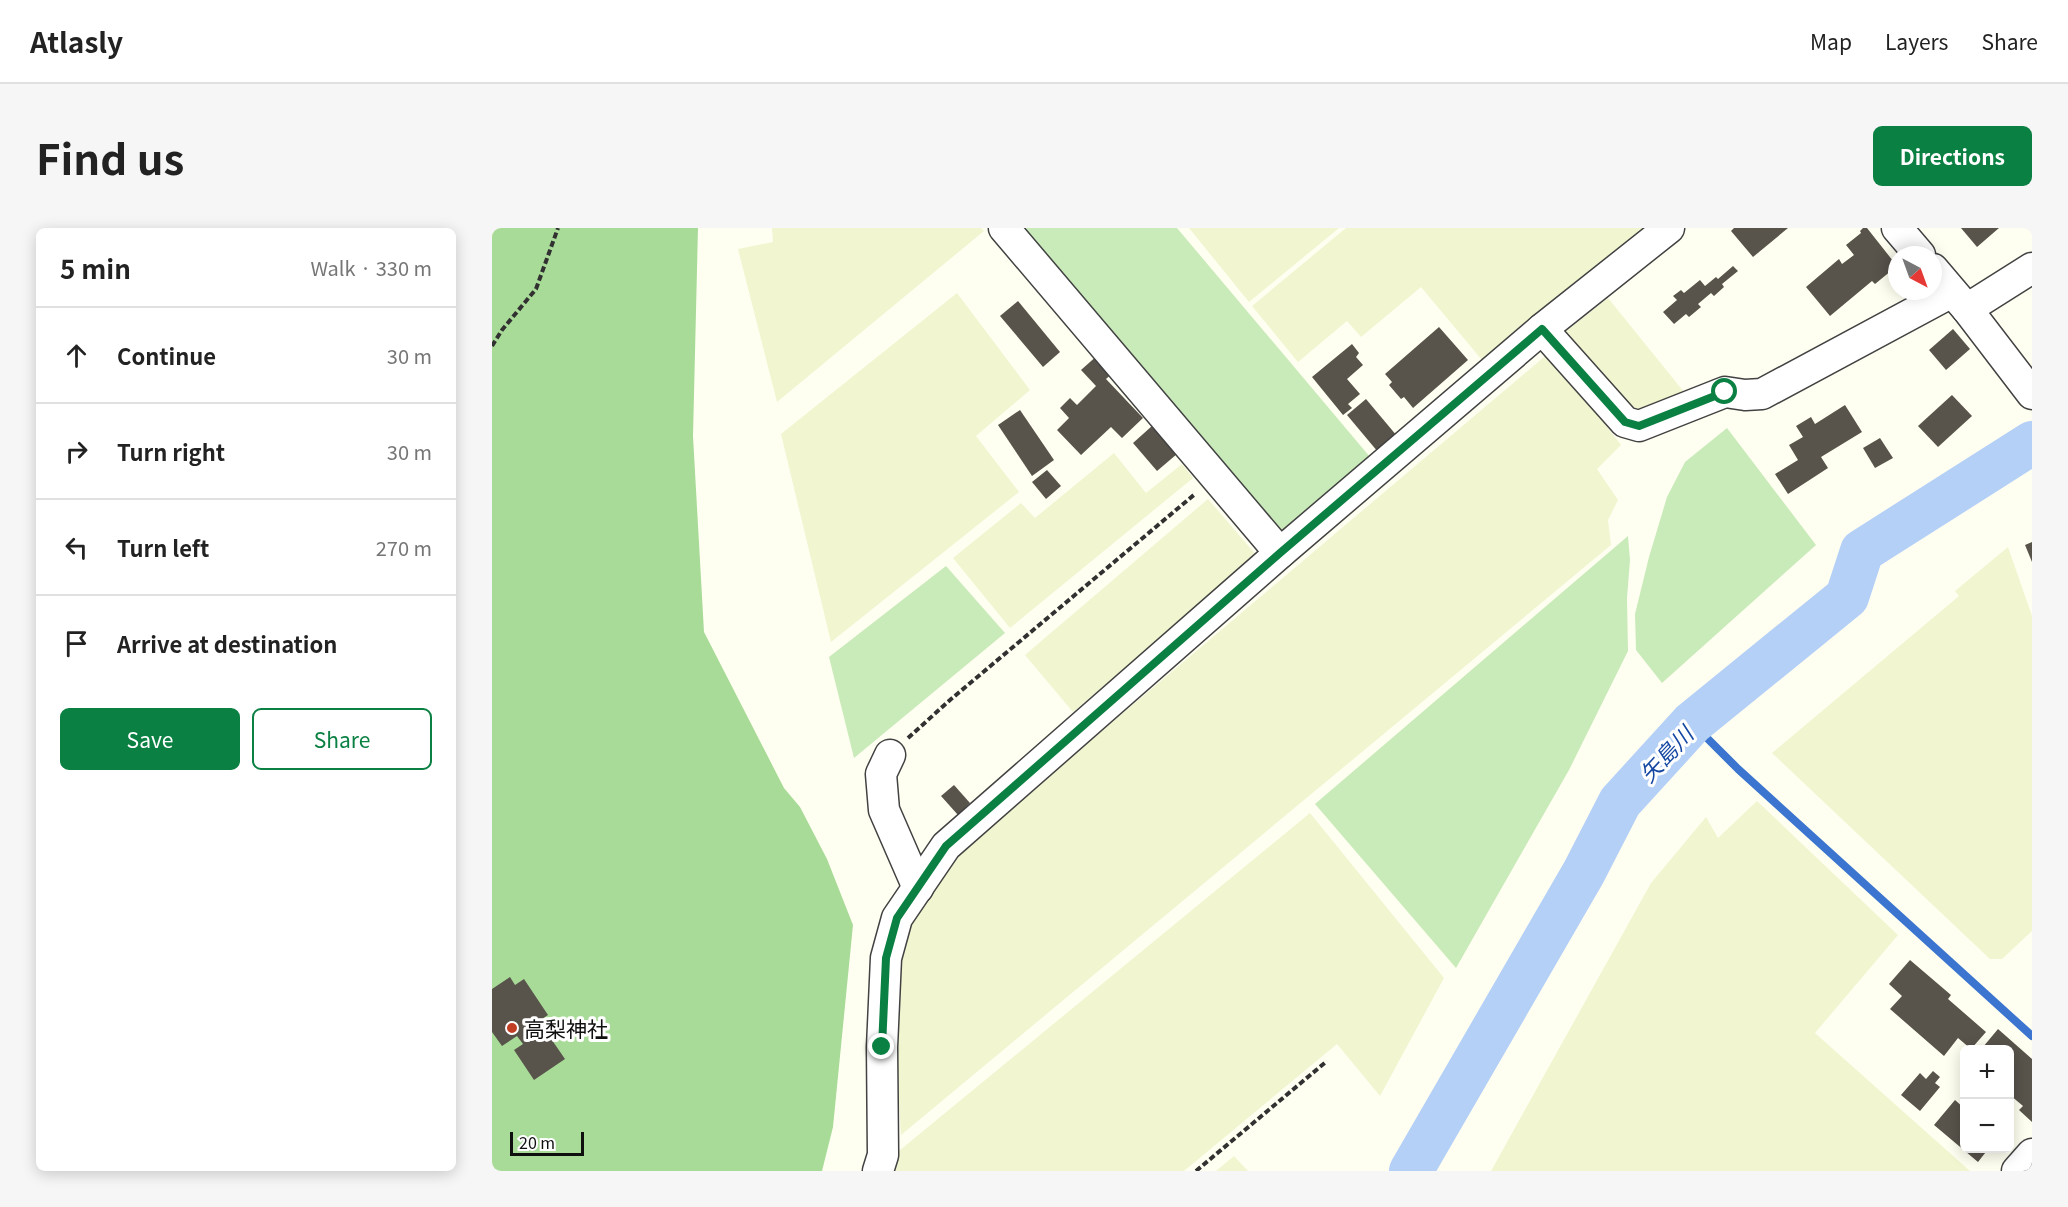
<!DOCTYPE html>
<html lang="en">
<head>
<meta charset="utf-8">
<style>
  :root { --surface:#fff; --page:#f6f6f6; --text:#222; --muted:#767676; --line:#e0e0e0; --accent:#0b8043 }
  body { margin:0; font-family:Georgia,"Noto Sans JP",serif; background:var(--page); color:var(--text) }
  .controls { position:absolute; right:18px; bottom:18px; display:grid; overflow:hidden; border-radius:9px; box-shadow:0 3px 15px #0003 }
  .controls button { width:54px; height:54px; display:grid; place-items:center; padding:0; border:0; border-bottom:2px solid var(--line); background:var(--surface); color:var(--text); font:30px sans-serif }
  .compass { position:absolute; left:1396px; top:18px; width:54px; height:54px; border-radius:50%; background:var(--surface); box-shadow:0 3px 15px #0003; rotate:139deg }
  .scale { position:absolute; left:18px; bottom:15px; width:74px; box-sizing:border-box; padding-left:6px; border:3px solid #0f0f0f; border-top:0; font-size:16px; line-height:21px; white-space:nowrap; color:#0f0f0f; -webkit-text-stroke:4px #fff; paint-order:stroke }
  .stop { position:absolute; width:18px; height:18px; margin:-14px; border:4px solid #0b8043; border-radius:50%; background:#fff }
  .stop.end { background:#0b8043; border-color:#fff; box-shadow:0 2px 6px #0008 }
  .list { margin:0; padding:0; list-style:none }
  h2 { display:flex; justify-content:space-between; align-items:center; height:78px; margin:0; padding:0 24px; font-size:26px }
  h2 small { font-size:20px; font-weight:400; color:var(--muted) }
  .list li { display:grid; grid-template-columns:39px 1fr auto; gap:18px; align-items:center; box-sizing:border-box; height:96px; padding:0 24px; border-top:2px solid var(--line) }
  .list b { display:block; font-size:22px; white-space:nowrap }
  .list em { font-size:20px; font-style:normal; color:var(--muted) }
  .actions { display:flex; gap:12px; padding:18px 24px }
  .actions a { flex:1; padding:14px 0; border:2px solid var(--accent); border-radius:9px; text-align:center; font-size:21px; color:var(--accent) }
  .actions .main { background:var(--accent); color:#fff }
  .icon { flex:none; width:33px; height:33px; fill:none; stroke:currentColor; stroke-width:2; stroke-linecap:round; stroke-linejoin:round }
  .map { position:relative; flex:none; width:1540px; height:943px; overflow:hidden; border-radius:9px }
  header { display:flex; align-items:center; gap:36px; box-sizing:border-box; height:84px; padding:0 30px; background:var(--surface); border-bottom:2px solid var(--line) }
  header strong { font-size:28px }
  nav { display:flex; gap:33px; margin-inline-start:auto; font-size:21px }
  .intro { display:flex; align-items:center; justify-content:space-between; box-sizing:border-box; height:144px; padding:0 36px }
  h1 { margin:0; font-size:42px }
  .button { padding:15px 27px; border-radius:9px; background:var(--accent); color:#fff; font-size:21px; font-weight:700 }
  main { display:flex; gap:36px; padding:0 36px }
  aside { flex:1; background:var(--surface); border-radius:9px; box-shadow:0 3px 15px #0003 }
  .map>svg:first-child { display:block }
  .farmland { fill:#f1f5d0 }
  .green { fill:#c9eab9 }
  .forest { fill:#a9db98 }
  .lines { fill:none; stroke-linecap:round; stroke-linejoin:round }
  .stream { stroke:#3b75cf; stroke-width:8 }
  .river { stroke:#b5d0f7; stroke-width:44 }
  .building { fill:#58534b }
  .minor-casing { stroke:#424242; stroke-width:33 }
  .path { stroke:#313131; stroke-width:4; stroke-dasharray:6 3; stroke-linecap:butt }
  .minor { stroke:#fff; stroke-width:30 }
  .route { stroke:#0b8043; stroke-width:8 }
  .poi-dot { fill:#c13e24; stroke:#fff; stroke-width:2 }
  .labels { text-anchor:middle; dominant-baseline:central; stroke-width:6; stroke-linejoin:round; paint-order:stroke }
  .poi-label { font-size:21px; fill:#0f0f0f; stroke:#fff; text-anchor:start }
  .water-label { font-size:22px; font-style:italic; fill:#1648a3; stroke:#fff }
</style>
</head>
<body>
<header>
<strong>Atlasly</strong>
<nav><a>Map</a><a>Layers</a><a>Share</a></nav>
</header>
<div class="intro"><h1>Find us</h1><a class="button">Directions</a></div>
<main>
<aside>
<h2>5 min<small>Walk · 330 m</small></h2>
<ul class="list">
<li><svg class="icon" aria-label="ahead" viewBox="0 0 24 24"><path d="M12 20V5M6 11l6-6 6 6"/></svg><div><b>Continue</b></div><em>30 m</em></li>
<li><svg class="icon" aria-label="right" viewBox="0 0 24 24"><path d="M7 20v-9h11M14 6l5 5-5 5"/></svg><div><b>Turn right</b></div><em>30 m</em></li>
<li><svg class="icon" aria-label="left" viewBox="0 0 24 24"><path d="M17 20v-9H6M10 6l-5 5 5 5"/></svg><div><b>Turn left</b></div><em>270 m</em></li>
<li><svg class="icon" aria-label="arrive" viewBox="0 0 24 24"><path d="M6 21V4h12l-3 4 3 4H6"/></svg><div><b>Arrive at destination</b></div></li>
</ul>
<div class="actions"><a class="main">Save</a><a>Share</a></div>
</aside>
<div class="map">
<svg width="1540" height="943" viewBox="0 0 1540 943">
  <rect width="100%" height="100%" fill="#fffff1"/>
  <g class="farmland">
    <polygon points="280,0 489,0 492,3 285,174 246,21 281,14"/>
    <polygon points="697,0 847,0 757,74"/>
    <polygon points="854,0 1160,0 995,138 929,59 869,109 855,93 806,134 760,78"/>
    <polygon points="465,65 538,162 484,208 527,264 339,414 289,206"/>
    <polygon points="1116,70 1192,164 1160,183 1145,181 1132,175 1073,104"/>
    <polygon points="1058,124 1129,217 1105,241 1126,272 1116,292 1119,317 409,907 401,769 413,702 441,659 482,611"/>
    <polygon points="622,225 654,265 690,236 701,250 518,400 461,330 529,275 543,290"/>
    <polygon points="716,271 765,328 581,484 533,427"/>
    <polygon points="1516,319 1540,388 1540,703 1510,731 1498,731 1280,525 1467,368 1463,363"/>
    <polygon points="1265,573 1406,707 1323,805 1478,943 999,943 1159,655 1214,589 1226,610"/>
    <polygon points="818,585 952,750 888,868 845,816 692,943 398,943 402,927"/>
    <polygon points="742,928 756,943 724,943"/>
  </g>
  <g class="green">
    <polygon points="535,0 685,0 878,229 786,306 531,4"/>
    <polygon points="1235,200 1324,317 1170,455 1144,422 1143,386 1157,329 1175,269 1193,234"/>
    <polygon points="1136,308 1138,332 1135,370 1136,423 1077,542 964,740 823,576"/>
    <polygon points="454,338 513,405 362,530 337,429"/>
  </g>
  <polygon class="forest" points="0,0 206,0 201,208 212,404 292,560 308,579 335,631 361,697 341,899 330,943 0,943"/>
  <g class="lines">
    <polyline class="stream" points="1200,495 1246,541 1540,808"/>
    <polyline class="river" points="919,943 1092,644 1128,574 1200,495 1355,369 1370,323 1540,215"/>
  </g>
  <g class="building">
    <polygon points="1242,0 1296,0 1261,29 1239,3"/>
    <polygon points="1371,0 1375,0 1405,38 1383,56 1380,53 1338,88 1314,59 1347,31 1350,36 1362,27 1354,17 1369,5 1368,3"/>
    <polygon points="1469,0 1507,0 1485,19"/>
    <polygon points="1241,38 1246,43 1230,56 1232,59 1222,68 1219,65 1206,76 1209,79 1197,89 1194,86 1182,96 1171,84 1185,72 1181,68 1189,62 1192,65 1208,52 1213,58 1224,49 1226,51"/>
    <polygon points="526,73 568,124 551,139 508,88"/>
    <polygon points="947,99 976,132 921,180 912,169 909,171 897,157 900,154 893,146"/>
    <polygon points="1461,101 1478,121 1454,142 1437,122"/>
    <polygon points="860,116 867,125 864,129 871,137 855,151 868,166 856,176 860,180 851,187 820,149"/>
    <polygon points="607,126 623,143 614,151 651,190 630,210 619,199 589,227 565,202 577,190 568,180 578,170 585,177 604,158 589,142"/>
    <polygon points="1460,167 1480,188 1446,219 1426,198"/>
    <polygon points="874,171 905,208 886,224 855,187"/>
    <polygon points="1353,177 1370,204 1329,229 1336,240 1296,266 1283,246 1306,232 1297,217 1311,209 1304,198 1319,189 1323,196"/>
    <polygon points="528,182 562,232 540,248 506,197"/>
    <polygon points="660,198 685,226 665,243 641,215"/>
    <polygon points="1388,210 1401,230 1383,240 1371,220"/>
    <polygon points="555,242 569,258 554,271 540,254"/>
    <polygon points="1540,314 1540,334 1533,317"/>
    <polygon points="462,557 478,575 466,587 449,568"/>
    <polygon points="1418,732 1459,767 1456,771 1494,804 1479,821 1466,810 1452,828 1398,781 1410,768 1397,756"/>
    <polygon points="18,749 23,757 32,751 56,787 38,799 44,807 53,802 73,831 42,852 22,822 31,816 25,808 10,818 0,804 0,761"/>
    <polygon points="1506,801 1540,831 1540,894 1527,882 1531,878 1518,867 1518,822 1494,822 1491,819"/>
    <polygon points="1441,843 1448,849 1443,855 1448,859 1428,883 1409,867 1428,845 1434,851"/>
    <polygon points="1463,872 1472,880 1472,920 1497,920 1486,934 1442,897"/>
  </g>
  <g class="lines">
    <g class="minor-casing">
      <g id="minor">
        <polyline points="512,0 788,325"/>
        <polyline points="1405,0 1428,27"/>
        <polyline points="1441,41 1475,81 1540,166"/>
        <polyline points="1475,81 1540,40"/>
        <polyline points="1050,101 1133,194 1147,198 1233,164 1253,167 1270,166 1460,64"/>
        <polyline points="398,527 389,546 392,582 426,660"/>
        <polyline points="386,943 391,927 390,819 394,730 405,690 454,618 788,325 1050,101 1177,0"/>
        <polyline points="1525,943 1540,926"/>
      </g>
    </g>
    <g class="path">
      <polyline points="0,118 10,102 44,61 66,0"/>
      <polyline points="416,510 458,472 703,266"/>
      <polyline points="704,943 835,833"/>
    </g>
    <use href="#minor" class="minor"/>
  </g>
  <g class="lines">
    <polyline class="route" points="390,819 394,730 405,690 454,618 788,325 1050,101 1133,194 1147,198 1233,164"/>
  </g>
  <circle class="poi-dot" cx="20" cy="800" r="6"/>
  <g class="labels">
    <g class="poi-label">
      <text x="32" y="800">高梨神社</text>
    </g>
    <g class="water-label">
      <text transform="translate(1173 525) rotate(-47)">矢島川</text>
    </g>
  </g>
</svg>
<div class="controls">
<button>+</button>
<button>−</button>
</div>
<svg class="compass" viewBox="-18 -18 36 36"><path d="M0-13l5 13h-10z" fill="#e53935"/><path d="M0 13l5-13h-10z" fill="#767676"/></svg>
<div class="scale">20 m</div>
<div class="stop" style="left:1233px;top:164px"></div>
<div class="stop end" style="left:390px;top:819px"></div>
</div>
</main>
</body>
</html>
